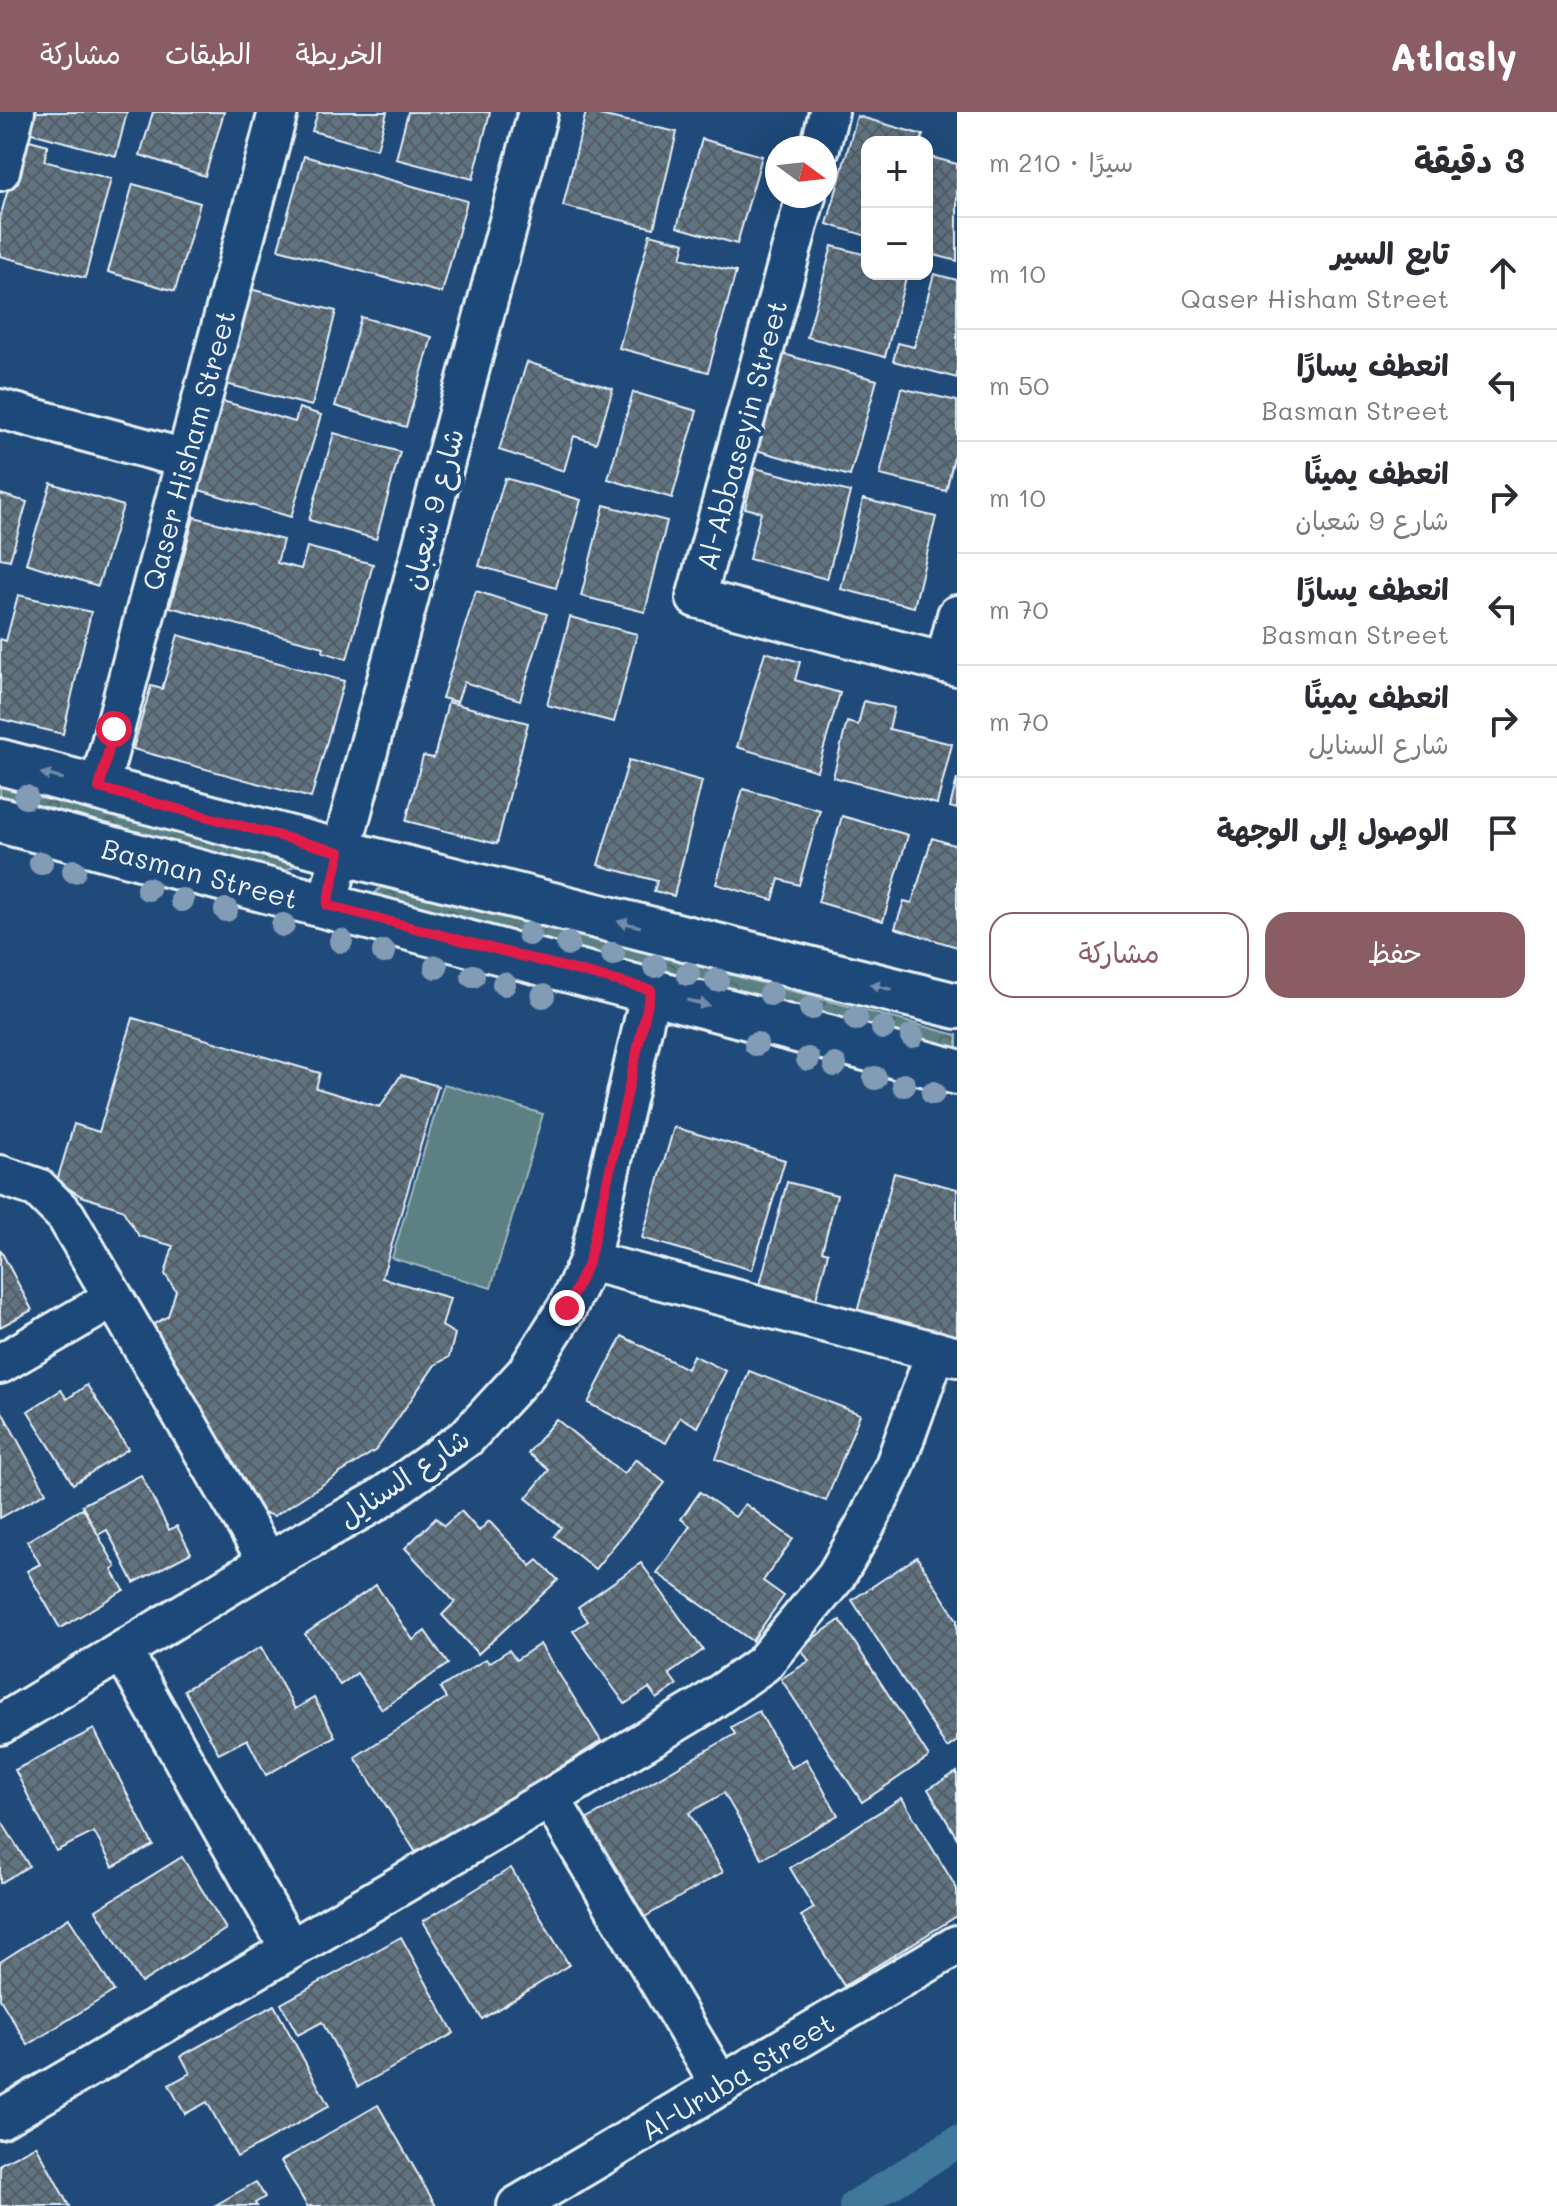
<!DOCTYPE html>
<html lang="ar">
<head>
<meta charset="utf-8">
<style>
  :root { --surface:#fff; --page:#f7f7f7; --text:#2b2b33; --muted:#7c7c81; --line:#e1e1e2; --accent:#8a5d65 }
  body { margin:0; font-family:Mali,"Playpen Sans Arabic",sans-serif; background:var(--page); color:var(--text); direction:rtl }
  .controls { position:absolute; right:24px; top:24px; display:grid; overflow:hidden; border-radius:16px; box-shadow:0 8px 32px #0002 }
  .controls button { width:72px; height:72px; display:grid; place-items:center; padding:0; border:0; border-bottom:2px solid var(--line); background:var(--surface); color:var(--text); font:40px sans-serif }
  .compass { position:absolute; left:765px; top:24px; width:72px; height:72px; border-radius:50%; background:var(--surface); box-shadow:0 8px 32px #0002; rotate:105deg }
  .stop { position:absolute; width:24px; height:24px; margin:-18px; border:6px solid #e11d48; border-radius:50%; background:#fff }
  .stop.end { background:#e11d48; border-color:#fff; box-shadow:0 2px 8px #0008 }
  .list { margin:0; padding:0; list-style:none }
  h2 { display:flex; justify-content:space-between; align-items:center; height:104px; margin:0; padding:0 32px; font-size:34px }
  h2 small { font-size:26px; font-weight:400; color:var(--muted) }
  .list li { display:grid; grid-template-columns:52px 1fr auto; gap:24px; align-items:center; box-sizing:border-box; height:112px; padding:0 32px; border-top:2px solid var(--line) }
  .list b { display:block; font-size:30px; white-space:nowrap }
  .list p { margin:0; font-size:26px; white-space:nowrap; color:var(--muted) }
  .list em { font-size:26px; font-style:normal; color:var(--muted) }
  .actions { display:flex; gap:16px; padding:24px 32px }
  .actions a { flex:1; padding:18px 0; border:2px solid var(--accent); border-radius:24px; text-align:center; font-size:28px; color:var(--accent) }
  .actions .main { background:var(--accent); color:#fff }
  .icon { flex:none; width:44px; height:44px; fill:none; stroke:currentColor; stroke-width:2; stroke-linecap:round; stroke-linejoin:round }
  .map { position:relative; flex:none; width:957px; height:2094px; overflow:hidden; direction:ltr }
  header { display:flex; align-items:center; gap:48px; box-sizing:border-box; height:112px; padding:0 40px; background:var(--accent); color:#fff }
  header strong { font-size:38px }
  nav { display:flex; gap:44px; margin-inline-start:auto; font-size:28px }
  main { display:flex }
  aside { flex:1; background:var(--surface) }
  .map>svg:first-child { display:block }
  .park { fill:url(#park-crowns); stroke:#a2b8be; stroke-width:2 }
  .pitch { fill:#5c8084; stroke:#a2b8be; stroke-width:2 }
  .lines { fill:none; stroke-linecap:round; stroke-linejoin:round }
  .canal { stroke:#40789c; stroke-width:32 }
  .building { fill:url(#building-cross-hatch); stroke:#e8f1f8; stroke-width:2 }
  .minor-casing { stroke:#e8f1f8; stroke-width:44 }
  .major-casing { stroke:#e8f1f8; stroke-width:50 }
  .minor { stroke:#1f4a7a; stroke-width:38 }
  .major { stroke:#1f4a7a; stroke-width:44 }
  .tree { fill:#829cb6 }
  .oneway { fill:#6f8dac }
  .route { stroke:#e11d48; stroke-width:10 }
  .labels { text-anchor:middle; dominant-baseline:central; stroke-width:8; stroke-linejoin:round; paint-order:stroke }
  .street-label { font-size:28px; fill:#e8f1f8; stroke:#1f4a7a }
</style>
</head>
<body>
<header>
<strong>Atlasly</strong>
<nav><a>الخريطة</a><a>الطبقات</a><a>مشاركة</a></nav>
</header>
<main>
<aside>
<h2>3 دقيقة<small>سيرًا · 210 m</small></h2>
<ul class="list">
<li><svg class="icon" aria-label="ahead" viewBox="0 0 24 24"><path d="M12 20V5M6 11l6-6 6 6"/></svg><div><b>تابع السير</b><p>Qaser Hisham Street</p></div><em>10 m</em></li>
<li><svg class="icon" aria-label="left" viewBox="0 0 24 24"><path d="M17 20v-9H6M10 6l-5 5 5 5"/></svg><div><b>انعطف يسارًا</b><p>Basman Street</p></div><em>50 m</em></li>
<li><svg class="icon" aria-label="right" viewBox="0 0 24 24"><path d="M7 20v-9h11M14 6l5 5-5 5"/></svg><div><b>انعطف يمينًا</b><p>شارع 9 شعبان</p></div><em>10 m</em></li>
<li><svg class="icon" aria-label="left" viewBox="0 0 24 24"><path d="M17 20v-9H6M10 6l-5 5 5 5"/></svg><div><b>انعطف يسارًا</b><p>Basman Street</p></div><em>70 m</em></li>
<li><svg class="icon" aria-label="right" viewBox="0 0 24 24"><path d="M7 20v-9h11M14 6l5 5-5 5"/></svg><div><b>انعطف يمينًا</b><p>شارع السنايل</p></div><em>70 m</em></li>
<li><svg class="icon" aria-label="arrive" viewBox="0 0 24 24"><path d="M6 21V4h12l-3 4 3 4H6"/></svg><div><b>الوصول إلى الوجهة</b></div></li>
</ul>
<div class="actions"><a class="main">حفظ</a><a>مشاركة</a></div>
</aside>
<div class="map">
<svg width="957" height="2094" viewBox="0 0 957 2094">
  <defs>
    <pattern id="park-crowns" width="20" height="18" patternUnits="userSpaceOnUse" patternTransform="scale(2)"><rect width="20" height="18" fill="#5c8084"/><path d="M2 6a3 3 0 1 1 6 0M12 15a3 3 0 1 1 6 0" fill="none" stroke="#52676a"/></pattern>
    <pattern id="building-cross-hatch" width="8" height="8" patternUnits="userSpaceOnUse" patternTransform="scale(2)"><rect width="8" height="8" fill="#607381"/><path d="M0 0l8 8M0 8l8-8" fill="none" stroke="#525b63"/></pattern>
  </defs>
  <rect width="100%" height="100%" fill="#1f4a7a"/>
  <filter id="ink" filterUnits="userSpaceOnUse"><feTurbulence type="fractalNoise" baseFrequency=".0125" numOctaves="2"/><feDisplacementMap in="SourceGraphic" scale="16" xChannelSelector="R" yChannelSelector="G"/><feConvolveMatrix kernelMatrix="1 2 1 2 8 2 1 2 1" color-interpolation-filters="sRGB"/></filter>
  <g filter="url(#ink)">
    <g class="park">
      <polygon points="0,667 294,748 295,754 286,758 277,757 123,717 104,716 0,691"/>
      <polygon points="382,774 415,779 957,923 957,942 372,784"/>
    </g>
    <polygon class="pitch" points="444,972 543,1002 491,1176 392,1146"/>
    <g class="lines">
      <polyline class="canal" points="855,2094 957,2030"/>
    </g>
    <g class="building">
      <polygon points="29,0 127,0 116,44 24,19"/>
      <polygon points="153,0 224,0 205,64 140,43"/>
      <polygon points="318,0 387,0 377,37 312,19"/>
      <polygon points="408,0 490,0 473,67 396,47"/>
      <polygon points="586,0 677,20 654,116 563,94"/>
      <polygon points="857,4 923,23 921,30 867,30 867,124 827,112"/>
      <polygon points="22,26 48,33 44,49 111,67 85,166 0,144 0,106"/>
      <polygon points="702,27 762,44 737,132 677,115"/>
      <polygon points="304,44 467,89 442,181 278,137"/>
      <polygon points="927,44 957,52 957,149 927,141"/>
      <polygon points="133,72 200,91 175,179 108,160"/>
      <polygon points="650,122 685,131 681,146 736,160 708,260 619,236"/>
      <polygon points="832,134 867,143 867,162 907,162 885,245 807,225"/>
      <polygon points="934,162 957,168 957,266 893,249 898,231 914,235"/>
      <polygon points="250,177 336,199 312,294 226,272"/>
      <polygon points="361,205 432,225 406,315 335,294"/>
      <polygon points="783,242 877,268 850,364 756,338"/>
      <polygon points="527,250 613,277 596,331 574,324 564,359 499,338"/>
      <polygon points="901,276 957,289 957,333 946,379 880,363"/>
      <polygon points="633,280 697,299 672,386 608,367"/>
      <polygon points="222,289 295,310 299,296 321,303 291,405 196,377"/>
      <polygon points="334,321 400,340 376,427 309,408"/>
      <polygon points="755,356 850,380 827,467 749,447 761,400 745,396"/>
      <polygon points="505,366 581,388 556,476 479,454"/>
      <polygon points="51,371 123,394 98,474 26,451"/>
      <polygon points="0,382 27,390 10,448 0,446"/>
      <polygon points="863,387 936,405 914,495 841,477"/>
      <polygon points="604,393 667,409 645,500 581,484"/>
      <polygon points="194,405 283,428 277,451 301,457 307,435 373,452 347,547 323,540 324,535 170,495"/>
      <polygon points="476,479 547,502 520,588 464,570 457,590 442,586"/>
      <polygon points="18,483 91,500 63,622 0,607 0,527 6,529"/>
      <polygon points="570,505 637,522 614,610 547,593"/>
      <polygon points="178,523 344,569 311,686 133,637 151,574 162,577"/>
      <polygon points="765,540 800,550 795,568 840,581 817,659 737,635"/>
      <polygon points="864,589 894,596 889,617 952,632 937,692 833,665 847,610 858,613"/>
      <polygon points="448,590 528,611 497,732 406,709 423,644 434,646"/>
      <polygon points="629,648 702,669 674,784 654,779 657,769 598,753"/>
      <polygon points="957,667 957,697 950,695"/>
      <polygon points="743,677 820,698 799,773 779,767 773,788 716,772"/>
      <polygon points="842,704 908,723 883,809 818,790"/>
      <polygon points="932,726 957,734 957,835 895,816 904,789 912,791"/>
      <polygon points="133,906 320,961 316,976 380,995 401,963 438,974 382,1166 450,1186 442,1214 455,1222 449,1245 435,1253 376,1338 274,1404 237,1393 151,1214 168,1204 176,1179 165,1162 173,1134 139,1124 122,1097 81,1084 57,1069 74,1012 99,1020"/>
      <polygon points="674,1015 785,1048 752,1158 642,1126"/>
      <polygon points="894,1061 957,1077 957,1235 855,1208"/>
      <polygon points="787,1070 837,1083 822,1139 828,1141 815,1191 759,1176"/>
      <polygon points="0,1137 32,1198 0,1215"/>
      <polygon points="622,1224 687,1257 693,1243 726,1259 698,1315 680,1305 666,1331 588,1291"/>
      <polygon points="749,1259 860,1302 826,1389 716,1347"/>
      <polygon points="87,1273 128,1337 73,1372 28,1299 61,1278 67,1287"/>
      <polygon points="0,1296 46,1380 0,1406"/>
      <polygon points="556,1307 624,1362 636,1347 665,1371 595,1457 554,1424 561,1415 526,1386 549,1358 528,1341"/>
      <polygon points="141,1363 169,1418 177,1414 191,1441 134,1471 107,1418 98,1423 82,1393"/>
      <polygon points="700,1380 735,1405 745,1392 793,1427 763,1469 784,1484 752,1529 657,1461 690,1414 681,1407"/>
      <polygon points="83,1396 116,1455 112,1458 124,1478 60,1516 27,1459 40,1452 27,1429"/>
      <polygon points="461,1399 479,1419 489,1409 531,1454 538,1448 558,1468 478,1542 442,1503 455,1490 405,1436 436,1406 444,1414"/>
      <polygon points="917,1445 957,1508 957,1629 947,1636 852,1488"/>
      <polygon points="641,1451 703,1538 669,1562 677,1573 657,1587 649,1576 625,1592 573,1519 588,1509 578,1495"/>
      <polygon points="376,1473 413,1528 425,1519 448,1552 382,1597 357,1561 340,1573 305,1522"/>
      <polygon points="840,1508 929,1645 862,1690 781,1567 809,1549 800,1535"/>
      <polygon points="540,1532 601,1629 419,1745 355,1645 446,1586 440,1576 486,1547 489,1551 509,1538 516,1548"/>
      <polygon points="261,1535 295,1597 314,1586 335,1624 266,1663 247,1627 219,1642 184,1578"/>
      <polygon points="759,1599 791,1656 806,1647 838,1703 762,1747 724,1681 689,1701 723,1760 643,1806 616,1757 602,1765 574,1715 735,1622 731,1615"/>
      <polygon points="94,1617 153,1733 113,1755 94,1720 56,1739 15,1658"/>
      <polygon points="957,1660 957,1726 928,1677"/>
      <polygon points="902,1686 957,1777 957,1804 844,1874 801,1804 814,1796 790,1756"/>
      <polygon points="0,1707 29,1754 0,1771"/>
      <polygon points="182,1745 226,1817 141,1871 96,1798"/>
      <polygon points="511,1756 569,1853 482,1907 423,1809"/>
      <polygon points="69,1806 114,1879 28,1933 0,1887 0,1850"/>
      <polygon points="401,1825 454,1921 358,1975 322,1910 298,1923 281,1892"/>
      <polygon points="274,1893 329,1994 237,2045 207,1990 185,2002 169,1973 190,1961 181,1944"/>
      <polygon points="378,1993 436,2094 307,2094 281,2049"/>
      <polygon points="36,2033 69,2094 0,2094 0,2052"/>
      <polygon points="256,2070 265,2085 255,2091 257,2094 214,2094"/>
    </g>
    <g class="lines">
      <g class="minor-casing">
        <g id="minor">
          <polyline points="820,36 829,0"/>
          <polyline points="0,59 15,0"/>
          <polyline points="806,84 696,486 957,554"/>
          <polyline points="0,297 186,347"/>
          <polyline points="945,551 957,503"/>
          <polyline points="99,676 278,0"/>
          <polyline points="327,793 538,0"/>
          <polyline points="0,1063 38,1076 66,1104 268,1450"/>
          <polyline points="589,1149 957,1245"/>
          <polyline points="0,1252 112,1187"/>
          <polyline points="123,1540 290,1837"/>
          <polyline points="0,1613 268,1450 375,1390 467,1325 526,1261 567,1196 589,1149 651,878"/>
          <polyline points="550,1686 721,1974"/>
          <polyline points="0,2007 550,1686 703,1594 763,1552 836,1464 866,1412 895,1353 936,1239"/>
          <polyline points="517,2094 957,1833"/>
        </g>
      </g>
      <g class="major-casing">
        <g id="major">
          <polyline points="0,650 340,740 957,894"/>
          <polyline points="0,708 957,960"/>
        </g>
      </g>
      <use href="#minor" class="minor"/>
      <use href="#major" class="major"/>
    </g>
    <g class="tree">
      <circle cx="26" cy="685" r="12"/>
      <circle cx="41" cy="751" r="12"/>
      <circle cx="74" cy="759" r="12"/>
      <circle cx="148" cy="777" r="12"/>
      <circle cx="182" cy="788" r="12"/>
      <circle cx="226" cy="798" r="12"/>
      <circle cx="283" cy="813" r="12"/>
      <circle cx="529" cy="822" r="12"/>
      <circle cx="341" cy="829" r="12"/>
      <circle cx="568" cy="832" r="12"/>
      <circle cx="384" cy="840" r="12"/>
      <circle cx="613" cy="842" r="12"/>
      <circle cx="655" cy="854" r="12"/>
      <circle cx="436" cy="855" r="12"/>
      <circle cx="688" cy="862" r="12"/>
      <circle cx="473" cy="864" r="12"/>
      <circle cx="717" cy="868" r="12"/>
      <circle cx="504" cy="872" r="12"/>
      <circle cx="771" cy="882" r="12"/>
      <circle cx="543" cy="884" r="12"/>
      <circle cx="811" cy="896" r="12"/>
      <circle cx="856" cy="907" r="12"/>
      <circle cx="883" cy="916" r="12"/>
      <circle cx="912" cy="924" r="12"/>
      <circle cx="756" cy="932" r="12"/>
      <circle cx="808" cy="947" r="12"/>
      <circle cx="835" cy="953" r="12"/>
      <circle cx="875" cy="966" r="12"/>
      <circle cx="904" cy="973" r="12"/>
      <circle cx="933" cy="981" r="12"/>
    </g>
    <defs><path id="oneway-solid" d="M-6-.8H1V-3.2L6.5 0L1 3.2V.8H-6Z" transform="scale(2)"/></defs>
    <g class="oneway">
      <use href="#oneway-solid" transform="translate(52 664) rotate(-165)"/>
      <use href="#oneway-solid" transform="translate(629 812) rotate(-166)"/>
      <use href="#oneway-solid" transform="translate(881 875) rotate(-166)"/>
      <use href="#oneway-solid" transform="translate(698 891) rotate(15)"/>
    </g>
  </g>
  <g class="lines" filter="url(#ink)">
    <polyline class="route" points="114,617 99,676 340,740 327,793 651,878 589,1149 567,1196"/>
  </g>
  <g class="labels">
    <g class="street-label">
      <text transform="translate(741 323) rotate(-75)">Al-Abbaseyin Street</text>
      <text transform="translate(188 338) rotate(-75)">Qaser Hisham Street</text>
      <text transform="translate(432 397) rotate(-75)">شارع 9 شعبان</text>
      <text transform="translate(200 761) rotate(15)">Basman Street</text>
      <text transform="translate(403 1365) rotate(-34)">شارع السنايل</text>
      <text transform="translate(737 1964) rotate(-31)">Al-Uruba Street</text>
    </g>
  </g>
</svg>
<div class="controls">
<button>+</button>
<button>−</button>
</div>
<svg class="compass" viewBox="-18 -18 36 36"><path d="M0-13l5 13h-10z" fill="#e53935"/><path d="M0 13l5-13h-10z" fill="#7c7c81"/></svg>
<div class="stop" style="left:114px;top:617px"></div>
<div class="stop end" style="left:567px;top:1196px"></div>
</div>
</main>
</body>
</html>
